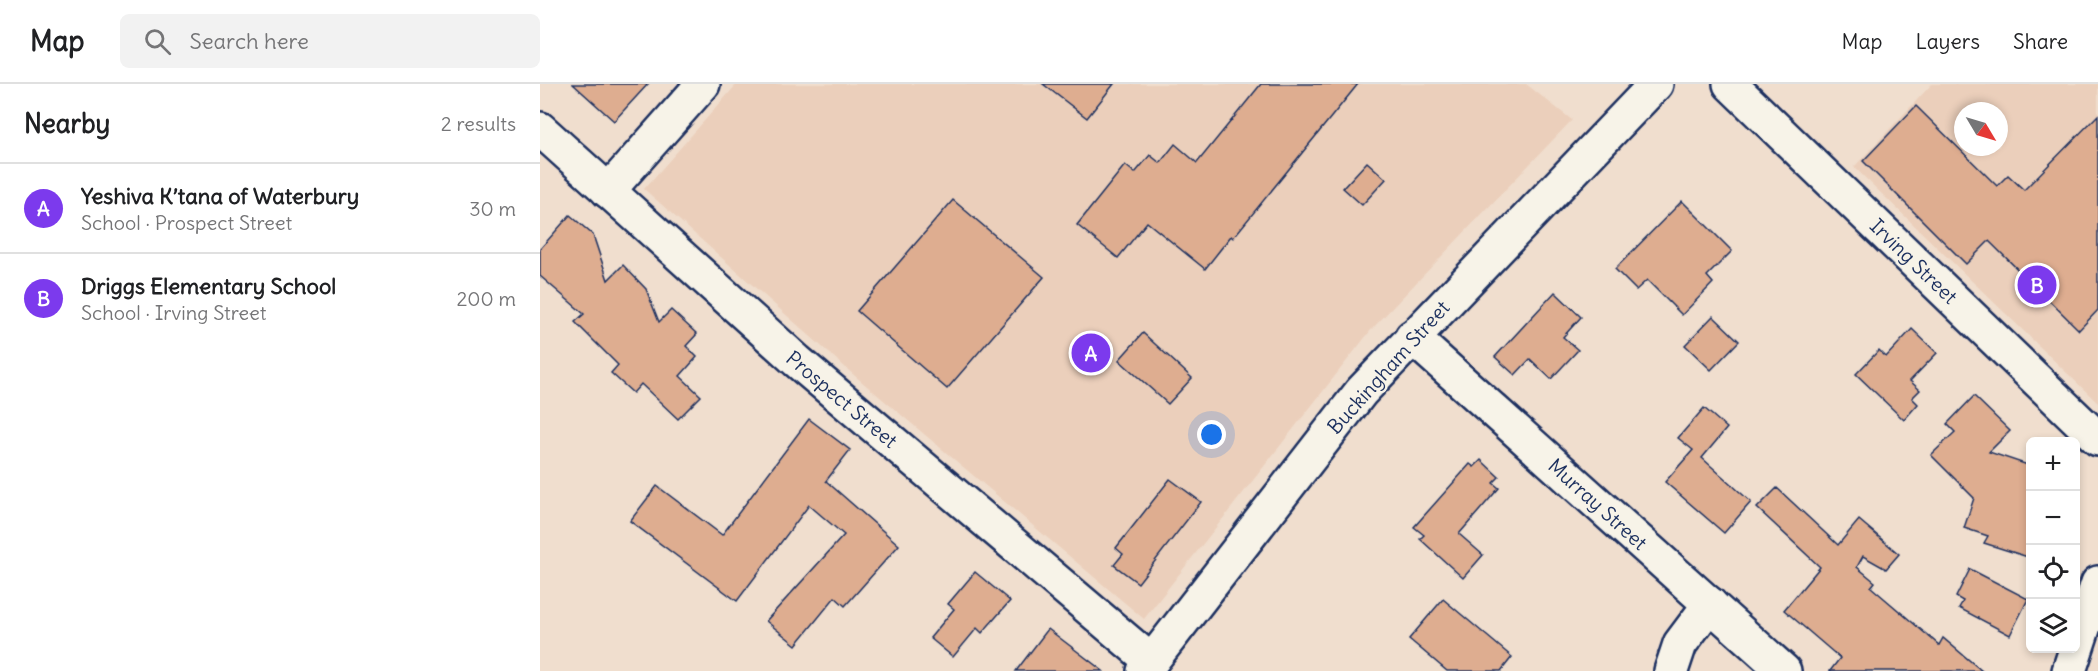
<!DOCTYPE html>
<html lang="en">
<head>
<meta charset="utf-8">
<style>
  :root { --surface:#fff; --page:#f2f2f2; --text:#202124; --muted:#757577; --line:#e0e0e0; --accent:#7c3aed }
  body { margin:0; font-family:Delius,sans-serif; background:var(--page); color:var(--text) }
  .controls { position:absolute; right:18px; bottom:18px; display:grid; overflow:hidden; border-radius:9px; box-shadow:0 3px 9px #0003 }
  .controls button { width:54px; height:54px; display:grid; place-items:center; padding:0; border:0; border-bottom:2px solid var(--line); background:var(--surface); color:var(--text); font:30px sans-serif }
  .compass { position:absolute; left:1414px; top:18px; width:54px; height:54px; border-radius:50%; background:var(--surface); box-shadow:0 3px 9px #0003; rotate:128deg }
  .you { position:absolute; left:672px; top:351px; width:21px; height:21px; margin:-15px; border:4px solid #fff; border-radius:50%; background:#1a73e8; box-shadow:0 0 0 9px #1a73e833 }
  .badge { display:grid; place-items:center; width:39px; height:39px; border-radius:50%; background:var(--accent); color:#fff; font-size:20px; font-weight:700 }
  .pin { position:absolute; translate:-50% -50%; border:3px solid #fff; box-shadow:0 2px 6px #0006 }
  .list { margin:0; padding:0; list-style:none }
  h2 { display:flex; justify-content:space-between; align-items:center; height:78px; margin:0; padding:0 24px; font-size:26px }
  h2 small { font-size:20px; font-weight:400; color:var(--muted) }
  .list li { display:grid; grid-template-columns:39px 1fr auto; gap:18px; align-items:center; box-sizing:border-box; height:90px; padding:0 24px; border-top:2px solid var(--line) }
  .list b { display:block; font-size:22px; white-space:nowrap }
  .list p { margin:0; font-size:20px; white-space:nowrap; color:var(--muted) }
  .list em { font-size:20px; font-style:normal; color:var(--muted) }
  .icon { flex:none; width:33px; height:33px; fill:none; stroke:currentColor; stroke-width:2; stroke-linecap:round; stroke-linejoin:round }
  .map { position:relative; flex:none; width:1558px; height:587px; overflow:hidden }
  header { display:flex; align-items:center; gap:36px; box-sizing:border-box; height:84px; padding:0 30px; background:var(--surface); border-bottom:2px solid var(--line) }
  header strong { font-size:28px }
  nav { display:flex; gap:33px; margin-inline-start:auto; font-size:21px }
  .search { width:420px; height:54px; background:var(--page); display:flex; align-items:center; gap:15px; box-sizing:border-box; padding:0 21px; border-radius:9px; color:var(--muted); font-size:22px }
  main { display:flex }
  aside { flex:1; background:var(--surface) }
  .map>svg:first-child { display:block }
  .built { fill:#ebcfbb; fill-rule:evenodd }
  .building { fill:#dead90; stroke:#1b2f5e; stroke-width:1.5 }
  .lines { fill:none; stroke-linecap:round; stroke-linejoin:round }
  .minor-casing { stroke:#1b2f5e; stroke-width:38 }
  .minor { stroke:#f7f3e8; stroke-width:33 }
  .labels { text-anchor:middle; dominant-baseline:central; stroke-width:4.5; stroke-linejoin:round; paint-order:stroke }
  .street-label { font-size:20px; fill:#1b2f5e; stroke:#f7f3e8 }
</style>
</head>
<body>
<header>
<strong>Map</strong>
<div class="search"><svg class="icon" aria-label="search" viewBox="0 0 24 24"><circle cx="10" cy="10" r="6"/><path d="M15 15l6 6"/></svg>Search here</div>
<nav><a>Map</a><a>Layers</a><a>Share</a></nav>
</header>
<main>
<aside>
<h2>Nearby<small>2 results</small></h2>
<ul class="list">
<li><span class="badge">A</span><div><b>Yeshiva K’tana of Waterbury</b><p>School · Prospect Street</p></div><em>30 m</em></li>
<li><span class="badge">B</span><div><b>Driggs Elementary School</b><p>School · Irving Street</p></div><em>200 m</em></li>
</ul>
</aside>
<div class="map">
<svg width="1558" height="587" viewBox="0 0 1558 587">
  <rect width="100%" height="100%" fill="#f0dece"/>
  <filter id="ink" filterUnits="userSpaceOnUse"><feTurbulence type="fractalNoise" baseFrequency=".0167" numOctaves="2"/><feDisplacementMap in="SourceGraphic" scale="12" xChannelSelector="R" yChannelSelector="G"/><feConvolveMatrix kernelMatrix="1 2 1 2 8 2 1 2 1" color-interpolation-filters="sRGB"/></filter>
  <g filter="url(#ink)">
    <g class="built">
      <polygon points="197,0 986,0 1032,36 831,246 604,535 315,292 104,105"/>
      <path d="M1392,0h166v319l-244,-236zM1423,27h36v36h-36z"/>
    </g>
    <g class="building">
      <polygon points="33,0 108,0 74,37"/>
      <polygon points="503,0 574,0 547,34"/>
      <polygon points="721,0 818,0 693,154 691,152 665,185 607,138 578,174 537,141 585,81 595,89 610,71 620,79 635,60 657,79"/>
      <polygon points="1376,22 1457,102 1468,91 1484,106 1558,31 1558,226 1539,246 1449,157 1426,180 1323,77"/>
      <polygon points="827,78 846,95 822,121 803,104"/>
      <polygon points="413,116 504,193 407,305 317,227"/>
      <polygon points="1142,117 1192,167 1167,192 1173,199 1142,231 1107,196 1096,206 1075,185"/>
      <polygon points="30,131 53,151 68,196 83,181 106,205 119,238 131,226 157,250 146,262 157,273 140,292 161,312 138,335 101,300 93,309 71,289 78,281 35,238 44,230 0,192 0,165"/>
      <polygon points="1015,208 1041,233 1023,253 1038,266 1011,295 990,275 975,291 955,273"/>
      <polygon points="1173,232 1199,257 1171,286 1145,261"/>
      <polygon points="1372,245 1397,269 1370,297 1380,306 1372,314 1378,320 1364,336 1316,290 1339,266 1346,273"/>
      <polygon points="603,249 652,294 628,320 579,276"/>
      <polygon points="1434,312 1470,347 1449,368 1491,382 1491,474 1444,459 1448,452 1424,444 1434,414 1391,371 1415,348 1407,340"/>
      <polygon points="1164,324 1187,344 1162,374 1211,418 1184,449 1125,398 1153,366 1138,354"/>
      <polygon points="269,335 310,366 286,397 359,461 305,522 295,513 256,561 226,537 304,451 269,421 197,517 90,437 117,402 182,451"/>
      <polygon points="941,376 959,393 953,399 959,404 919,450 943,471 923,494 880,455 884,451 874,443 930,380 934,383"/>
      <polygon points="630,395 661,418 598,499 574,481 583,470 576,464"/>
      <polygon points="1237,404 1298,461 1319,436 1359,470 1346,485 1323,472 1317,483 1335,498 1331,503 1399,561 1403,554 1442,587 1290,587 1300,574 1244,526 1280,483 1217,424"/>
      <polygon points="1430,485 1488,515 1470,551 1419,524 1423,517 1416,513"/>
      <polygon points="435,488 470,517 442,549 437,544 413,573 390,554 414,525 408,520"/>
      <polygon points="903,515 972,573 961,587 907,587 869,555"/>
      <polygon points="508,545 563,587 476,587"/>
    </g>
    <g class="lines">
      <g class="minor-casing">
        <g id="minor">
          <polyline points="1190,0 1558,355"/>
          <polyline points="0,45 257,277 611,577"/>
          <polyline points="68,107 163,0"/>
          <polyline points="872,253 1244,587"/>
          <polyline points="604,587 821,308 1116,0"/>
          <polyline points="1131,587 1140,560 1170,520"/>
          <polyline points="1529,587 1558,499"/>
        </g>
      </g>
      <use href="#minor" class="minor"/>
    </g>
  </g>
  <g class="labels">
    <g class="street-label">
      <text transform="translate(1374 177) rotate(44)">Irving Street</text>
      <text transform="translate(848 283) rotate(-48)">Buckingham Street</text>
      <text transform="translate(302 315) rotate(40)">Prospect Street</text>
      <text transform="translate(1058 420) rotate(42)">Murray Street</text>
    </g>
  </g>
</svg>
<div class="controls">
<button>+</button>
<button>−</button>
<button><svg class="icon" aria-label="locate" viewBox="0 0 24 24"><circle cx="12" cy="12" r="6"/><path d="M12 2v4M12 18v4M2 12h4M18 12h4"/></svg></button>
<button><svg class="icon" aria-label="layers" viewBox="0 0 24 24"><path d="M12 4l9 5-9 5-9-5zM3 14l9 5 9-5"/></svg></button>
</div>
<svg class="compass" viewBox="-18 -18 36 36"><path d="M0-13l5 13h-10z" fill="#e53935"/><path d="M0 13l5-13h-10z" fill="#757577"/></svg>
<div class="you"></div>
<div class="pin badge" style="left:551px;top:269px">A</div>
<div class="pin badge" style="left:1497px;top:201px">B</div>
</div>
</main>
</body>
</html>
